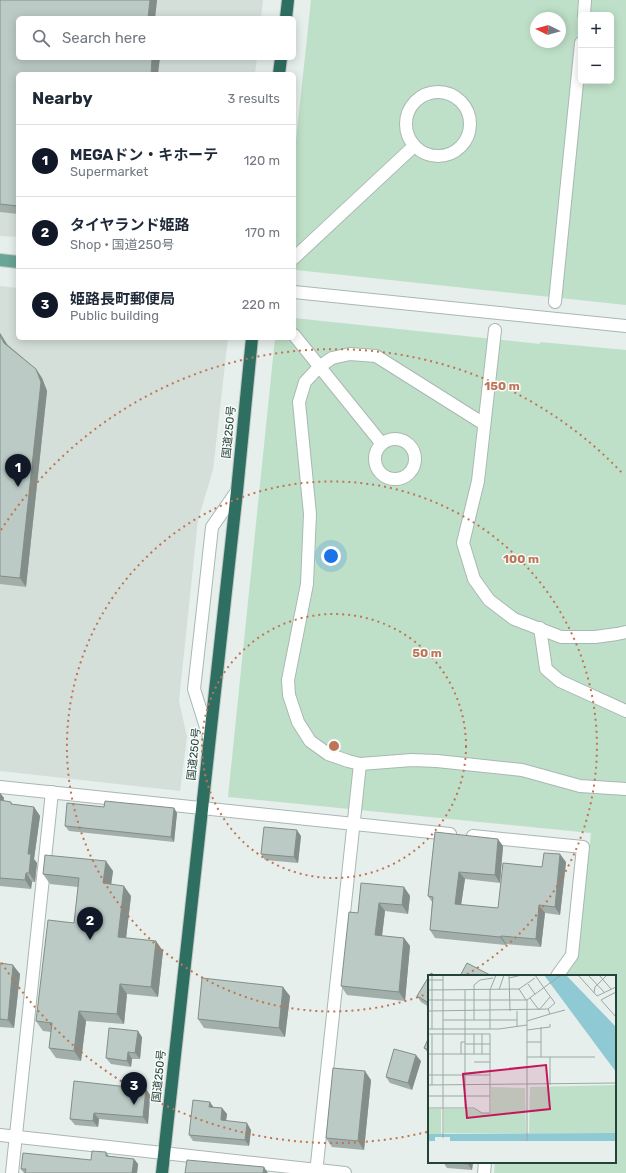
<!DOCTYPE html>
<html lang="en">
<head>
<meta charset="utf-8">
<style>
  :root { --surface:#fff; --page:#f6f6f7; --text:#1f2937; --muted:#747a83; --line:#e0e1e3; --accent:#111827 }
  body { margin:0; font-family:Rubik,"Noto Sans JP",sans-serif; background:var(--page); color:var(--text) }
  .controls { position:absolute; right:12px; top:12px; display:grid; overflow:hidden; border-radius:6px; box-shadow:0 2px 10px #0003 }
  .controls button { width:36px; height:36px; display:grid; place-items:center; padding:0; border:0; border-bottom:1px solid var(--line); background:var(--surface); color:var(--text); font:20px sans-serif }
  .compass { position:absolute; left:530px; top:12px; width:36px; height:36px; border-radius:50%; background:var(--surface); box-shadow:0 2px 10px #0003; rotate:276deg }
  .you { position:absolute; left:331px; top:556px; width:14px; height:14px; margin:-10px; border:3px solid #fff; border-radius:50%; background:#1a73e8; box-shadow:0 0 0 6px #1a73e833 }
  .badge { display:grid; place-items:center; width:26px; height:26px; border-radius:50%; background:var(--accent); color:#fff; font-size:13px; font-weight:700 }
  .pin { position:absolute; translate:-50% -33px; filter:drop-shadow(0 1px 2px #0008) }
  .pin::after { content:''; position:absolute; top:21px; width:14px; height:12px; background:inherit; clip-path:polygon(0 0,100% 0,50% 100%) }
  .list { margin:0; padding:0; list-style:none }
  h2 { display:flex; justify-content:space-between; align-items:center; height:52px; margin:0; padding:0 16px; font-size:17px }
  h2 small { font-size:13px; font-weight:400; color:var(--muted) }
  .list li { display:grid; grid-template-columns:26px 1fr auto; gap:12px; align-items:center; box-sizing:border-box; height:72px; padding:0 16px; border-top:1px solid var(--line) }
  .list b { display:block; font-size:15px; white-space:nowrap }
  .list p { margin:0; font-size:13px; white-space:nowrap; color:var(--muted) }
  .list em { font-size:13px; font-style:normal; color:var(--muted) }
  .icon { flex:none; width:22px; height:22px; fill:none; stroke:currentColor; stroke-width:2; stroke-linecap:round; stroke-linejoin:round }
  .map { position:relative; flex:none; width:626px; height:1173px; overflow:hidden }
  .search { position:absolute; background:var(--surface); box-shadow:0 2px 10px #0003; left:16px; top:16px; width:280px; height:44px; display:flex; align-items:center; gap:10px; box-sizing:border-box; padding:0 14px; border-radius:6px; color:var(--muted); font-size:15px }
  .panel { position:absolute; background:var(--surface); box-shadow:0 2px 10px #0003; left:16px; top:72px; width:280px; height:268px; border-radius:6px }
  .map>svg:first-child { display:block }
  .built { fill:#d4dfda }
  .green { fill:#bfe0c8; fill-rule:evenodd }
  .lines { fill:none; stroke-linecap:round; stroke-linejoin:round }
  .minor-casing { stroke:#a8b8b2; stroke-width:14 }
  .major-casing { stroke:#c2cac8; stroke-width:14 }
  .highway-casing { stroke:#c2cac8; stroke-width:14 }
  .minor { stroke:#fff; stroke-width:12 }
  .major { stroke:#6aa596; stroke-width:12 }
  .highway { stroke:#2f6f62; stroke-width:12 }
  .wall { fill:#a1aea9 }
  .shaded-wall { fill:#838d89 }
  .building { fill:#bbcac4; stroke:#838d89 }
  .ring { fill:none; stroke:#c07456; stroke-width:2; stroke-dasharray:2 4 }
  .labels { text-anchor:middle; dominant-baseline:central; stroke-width:3; stroke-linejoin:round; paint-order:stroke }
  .street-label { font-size:11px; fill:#24423a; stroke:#f7fbf9 }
  .inset-road { fill:none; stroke:#98aaa4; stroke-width:1 }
  .view { fill:#c2185b; fill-opacity:0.15; stroke:#c2185b; stroke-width:2 }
  .inset-edge { fill:none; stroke:#24423a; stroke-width:2 }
  .centre { fill:#c07456; stroke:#f7fbf9; stroke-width:2 }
  .ring-label { font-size:12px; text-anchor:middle; font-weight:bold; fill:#c07456; stroke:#f7fbf9; stroke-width:3; stroke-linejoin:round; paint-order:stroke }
</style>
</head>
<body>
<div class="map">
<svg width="626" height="1173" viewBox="0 0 626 1173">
  <rect width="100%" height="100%" fill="#e6efeb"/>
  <g class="built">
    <polygon points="0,0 263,0 261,18 18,18 18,58 257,58 255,74 18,74 18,237 0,236"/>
    <polygon points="0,286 18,288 18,338 228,338 213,470 198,520 179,701 187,737 180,791 0,771"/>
  </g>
  <g class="green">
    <path d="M311,0h315v305l-330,-35 -2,-3v-108zM581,15h30v66h-30zM536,18h24v24h-24z"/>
    <polygon points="294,318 540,344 540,342 626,350 626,1173 494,1173 495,1162 615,1162 615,976 565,976 578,957 591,833 228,797 275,338 294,338"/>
  </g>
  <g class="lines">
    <g class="minor-casing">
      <g id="minor">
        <polyline points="584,15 585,0"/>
        <circle cx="438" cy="124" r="32"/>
        <polyline points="294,258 414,146"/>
        <polyline points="294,292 626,326"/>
        <polyline points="555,302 581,43"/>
        <polyline points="495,330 478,481 463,543 474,579 489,600 514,619 561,637 595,637 617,634 626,632"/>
        <polyline points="294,335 382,444"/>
        <polyline points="484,424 376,356 350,354 332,358 319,367 305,382 299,402 310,514 307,584 288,680 289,695 298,722 310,741 328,754 348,761 360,764 412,760 437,761 522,770 580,786 626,789"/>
        <circle cx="395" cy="459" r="20"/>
        <polyline points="540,628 546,669 560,681 626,711"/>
        <polyline points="209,737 194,689 205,591 212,527 237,491"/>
        <polyline points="0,787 450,834"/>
        <polyline points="473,836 583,847 572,955 557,976"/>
        <polyline points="0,1135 345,1173"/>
        <polyline points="12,1173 52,792"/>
        <polyline points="316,1173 360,764"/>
        <polyline points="484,1173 485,1162"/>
      </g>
    </g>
    <g class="major-casing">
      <polyline id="major" points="0,260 18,262"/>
    </g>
    <g class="highway-casing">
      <g id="highway">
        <polyline points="286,18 288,0"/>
        <polyline points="279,74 281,58"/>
        <polyline points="162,1173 237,491 252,338"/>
      </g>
    </g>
    <use href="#minor" class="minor"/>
    <use href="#major" class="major"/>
    <use href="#highway" class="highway"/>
  </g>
  <g class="wall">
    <polygon points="0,0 157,0 155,18 18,74 18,214 0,212"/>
    <polygon points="0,333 7,344 36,369 42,378 47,391 26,587 0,584"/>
    <polygon points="0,793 4,798 3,801 13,804 34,807 40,816 34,859 37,863 35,882 32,882 31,889 0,886"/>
    <polygon points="104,807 174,808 177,813 174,842 69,831 65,826"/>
    <polygon points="435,832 503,846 500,883 465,879 461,905 498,908 542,867 566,862 560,915 545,913 541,947 506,944 506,945 435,938 430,930 432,902 428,896"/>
    <polygon points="301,836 298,863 265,860 261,854"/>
    <polygon points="113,871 111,884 131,896 126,938 163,951 158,997 127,994 124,1024 86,1021 81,1061 56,1058 49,1048 51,1032 43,1031 36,1021 74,923 78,887 50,884 43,874"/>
    <polygon points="404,887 410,896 408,914 385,911 382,936 404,938 410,946 405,1001 347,995 341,986 358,913"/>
    <polygon points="0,963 20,974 14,1028 0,1027"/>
    <polygon points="429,976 429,1007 421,1002 417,996"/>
    <polygon points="290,996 285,1037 204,1028 198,1019"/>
    <polygon points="142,1037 140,1059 132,1059 131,1067 111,1064 106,1058"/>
    <polygon points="429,1037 429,1054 424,1048"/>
    <polygon points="421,1061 412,1090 390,1083 386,1077"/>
    <polygon points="371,1080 364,1150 332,1147 326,1138"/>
    <polygon points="146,1089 150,1095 148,1124 99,1119 98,1127 75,1125 70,1119"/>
    <polygon points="213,1107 222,1108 227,1114 226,1121 251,1130 249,1146 193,1141 189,1135"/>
    <polygon points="106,1152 109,1156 134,1159 138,1164 137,1173 24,1173 21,1169 91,1160"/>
    <polygon points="443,1162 473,1162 472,1170 447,1168"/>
  </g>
  <g class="shaded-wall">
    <polygon points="150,0 157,0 155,18 148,18"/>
    <polygon points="152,58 160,58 158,74 151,74"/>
    <polygon points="0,333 11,351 4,343 0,335"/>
    <polygon points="36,369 42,378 47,391 26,587 20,578"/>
    <polygon points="0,793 4,798 2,809 0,805"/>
    <polygon points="34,807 40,816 34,859 37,863 35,882 29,873 28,854"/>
    <polygon points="174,808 177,813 174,842 171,837"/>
    <polygon points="297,830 301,836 298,863 294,857"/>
    <polygon points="498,839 503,846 500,883 495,875"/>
    <polygon points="560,854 566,862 560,915 555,907"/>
    <polygon points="106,861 113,871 110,893 103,883"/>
    <polygon points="459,872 465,879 460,912 455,904"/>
    <polygon points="26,873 32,882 31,889 25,880"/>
    <polygon points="124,886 131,896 125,947 118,937"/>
    <polygon points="404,887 410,896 408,914 402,905"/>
    <polygon points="379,903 385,911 381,944 375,935"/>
    <polygon points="539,905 545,913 541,947 536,939"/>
    <polygon points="501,936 506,944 506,945 500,937"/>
    <polygon points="404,938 410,946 405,1001 399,992"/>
    <polygon points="156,941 163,951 158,997 151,987"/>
    <polygon points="13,965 20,974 14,1028 8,1020"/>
    <polygon points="120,984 127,994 124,1024 117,1014"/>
    <polygon points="283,987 290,996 285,1037 279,1028"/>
    <polygon points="79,1011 86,1021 81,1061 74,1051"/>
    <polygon points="138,1031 142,1037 140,1059 135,1053"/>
    <polygon points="128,1052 132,1059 131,1067 127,1061"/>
    <polygon points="416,1055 421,1061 412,1090 408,1083"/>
    <polygon points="365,1071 371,1080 364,1150 358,1141"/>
    <polygon points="146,1089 150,1095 148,1124 143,1117"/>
    <polygon points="210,1102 214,1108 209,1107"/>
    <polygon points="222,1108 227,1114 225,1127 221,1120"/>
    <polygon points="94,1113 99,1119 98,1127 93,1121"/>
    <polygon points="247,1123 251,1130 249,1146 245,1140"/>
    <polygon points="134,1159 138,1164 137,1173 132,1173"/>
    <polygon points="468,1162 473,1162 472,1170 468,1164"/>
    <polygon points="264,1167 268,1173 263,1173"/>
  </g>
  <g class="building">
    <polygon points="0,0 150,0 148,18 18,18 18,58 152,58 151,74 18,74 18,206 0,204"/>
    <polygon points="0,335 4,343 36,369 41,382 20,578 0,576"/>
    <polygon points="0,800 11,802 11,804 34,807 28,854 31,854 29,873 26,873 25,880 0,878"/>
    <polygon points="105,801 174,808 171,837 65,826 67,803 104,807"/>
    <polygon points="264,827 297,830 294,857 261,854"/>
    <polygon points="435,832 498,839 495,875 459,872 455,904 498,908 503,863 542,867 544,853 560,854 555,907 539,905 536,939 501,936 500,937 430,930 433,897 428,896"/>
    <polygon points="45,855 106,861 103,883 124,886 118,937 156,941 151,987 120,984 117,1014 79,1011 74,1051 49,1048 52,1023 36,1021 48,920 74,923 79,878 43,874"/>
    <polygon points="361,883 404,887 402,905 379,903 375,935 404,938 399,992 341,986 349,912 358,913"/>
    <polygon points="0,963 13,965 8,1020 0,1019"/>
    <polygon points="467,963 492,976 460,976"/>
    <polygon points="431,973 436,976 429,976 429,1003 417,996"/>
    <polygon points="202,978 283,987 279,1028 198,1019"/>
    <polygon points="109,1028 138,1031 135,1053 128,1052 127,1061 106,1058"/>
    <polygon points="429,1037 429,1050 424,1048"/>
    <polygon points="394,1049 416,1055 408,1083 386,1077"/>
    <polygon points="333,1068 365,1071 358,1141 326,1138"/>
    <polygon points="74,1081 146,1089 143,1117 94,1113 93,1121 70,1119"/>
    <polygon points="193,1100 210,1102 209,1107 222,1108 221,1120 247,1123 245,1140 189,1135"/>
    <polygon points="92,1151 106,1152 106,1156 134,1159 132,1173 25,1173 26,1169 21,1169 23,1153 91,1160"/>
    <polygon points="187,1160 264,1167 263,1173 185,1173"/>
    <polygon points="448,1162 468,1162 468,1164"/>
  </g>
  <g class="ring">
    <circle cx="334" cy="746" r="132"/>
    <path d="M429 993A265 265 0 1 1 466 975"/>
    <path d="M427 1132A397 397 0 0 1 1 962M1 530A397 397 0 0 1 624 475"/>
  </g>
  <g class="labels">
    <g class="street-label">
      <text transform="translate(229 432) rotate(-84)">国道250号</text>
      <text transform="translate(194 754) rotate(-84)">国道250号</text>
      <text transform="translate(159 1076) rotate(-84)">国道250号</text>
    </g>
  </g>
  <g transform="translate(428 975)">
    <rect width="188" height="188" fill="#e6efeb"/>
    <path d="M188,110v48h-87l1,-46zM63,112l34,1 1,45h-82v-24h30l8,4h9zM0,134h13v25h-13z" fill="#bfe0c8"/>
    <path d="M116,0h22l50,52v45zM188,158v8h-166v-4h-15v4h-7v-7z" fill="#8ec9d4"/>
    <path class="inset-road" d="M81,0l1,36M107,0l9,13M150,0l19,21 19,-9M160,0l16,17M171,0l12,14M81,3l13,-3M0,5h15M100,9l7,10M91,14l7,11M0,15l91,-1 16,-11M71,15l5,-15M188,17l-15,8 15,17M166,18l1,-6 12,-12M102,23l9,12 11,-13M0,25h99M0,36l120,-2 7,-6 -11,-15M89,36v16M122,39l15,-4M15,45h74M46,45v-35l6,-5 13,-2M99,46l23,-7 -2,-5M0,54h71l28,-4M4,54v-54M62,54v-39l6,-15M99,55l23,-3v-3M0,59h62v79h-8l-8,-5h-46M4,59v51M54,59v20M99,67h14M37,69h25M0,79h62M33,79v-12h4M46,79v-20M99,82h68M113,82v-30M122,82v28M46,87h16M0,100h62M0,110l188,-2M99,110v56M99,110v-85l34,-25M0,121h62M37,133v-118M15,163v-163"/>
    <path class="view" d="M118,90l4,44 -83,9 -4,-44z"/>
    <rect width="188" height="188" class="inset-edge"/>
  </g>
  <circle cx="334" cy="746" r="6" class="centre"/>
  <g class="ring-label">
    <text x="502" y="390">150 m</text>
    <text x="521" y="563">100 m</text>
    <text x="427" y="657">50 m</text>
  </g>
</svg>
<div class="controls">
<button>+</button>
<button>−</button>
</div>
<svg class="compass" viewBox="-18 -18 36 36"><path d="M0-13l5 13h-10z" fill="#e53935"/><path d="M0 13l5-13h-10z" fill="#747a83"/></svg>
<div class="you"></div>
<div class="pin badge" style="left:18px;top:487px">1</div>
<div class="pin badge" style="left:90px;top:940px">2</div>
<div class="pin badge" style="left:134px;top:1105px">3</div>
<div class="search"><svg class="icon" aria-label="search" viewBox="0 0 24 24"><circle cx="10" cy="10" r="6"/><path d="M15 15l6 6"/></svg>Search here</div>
<section class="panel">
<h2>Nearby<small>3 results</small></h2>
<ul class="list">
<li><span class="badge">1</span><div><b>MEGAドン・キホーテ</b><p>Supermarket</p></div><em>120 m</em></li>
<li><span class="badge">2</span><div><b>タイヤランド姫路</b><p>Shop · 国道250号</p></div><em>170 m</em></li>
<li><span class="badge">3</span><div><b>姫路長町郵便局</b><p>Public building</p></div><em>220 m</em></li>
</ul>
</section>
</div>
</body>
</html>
